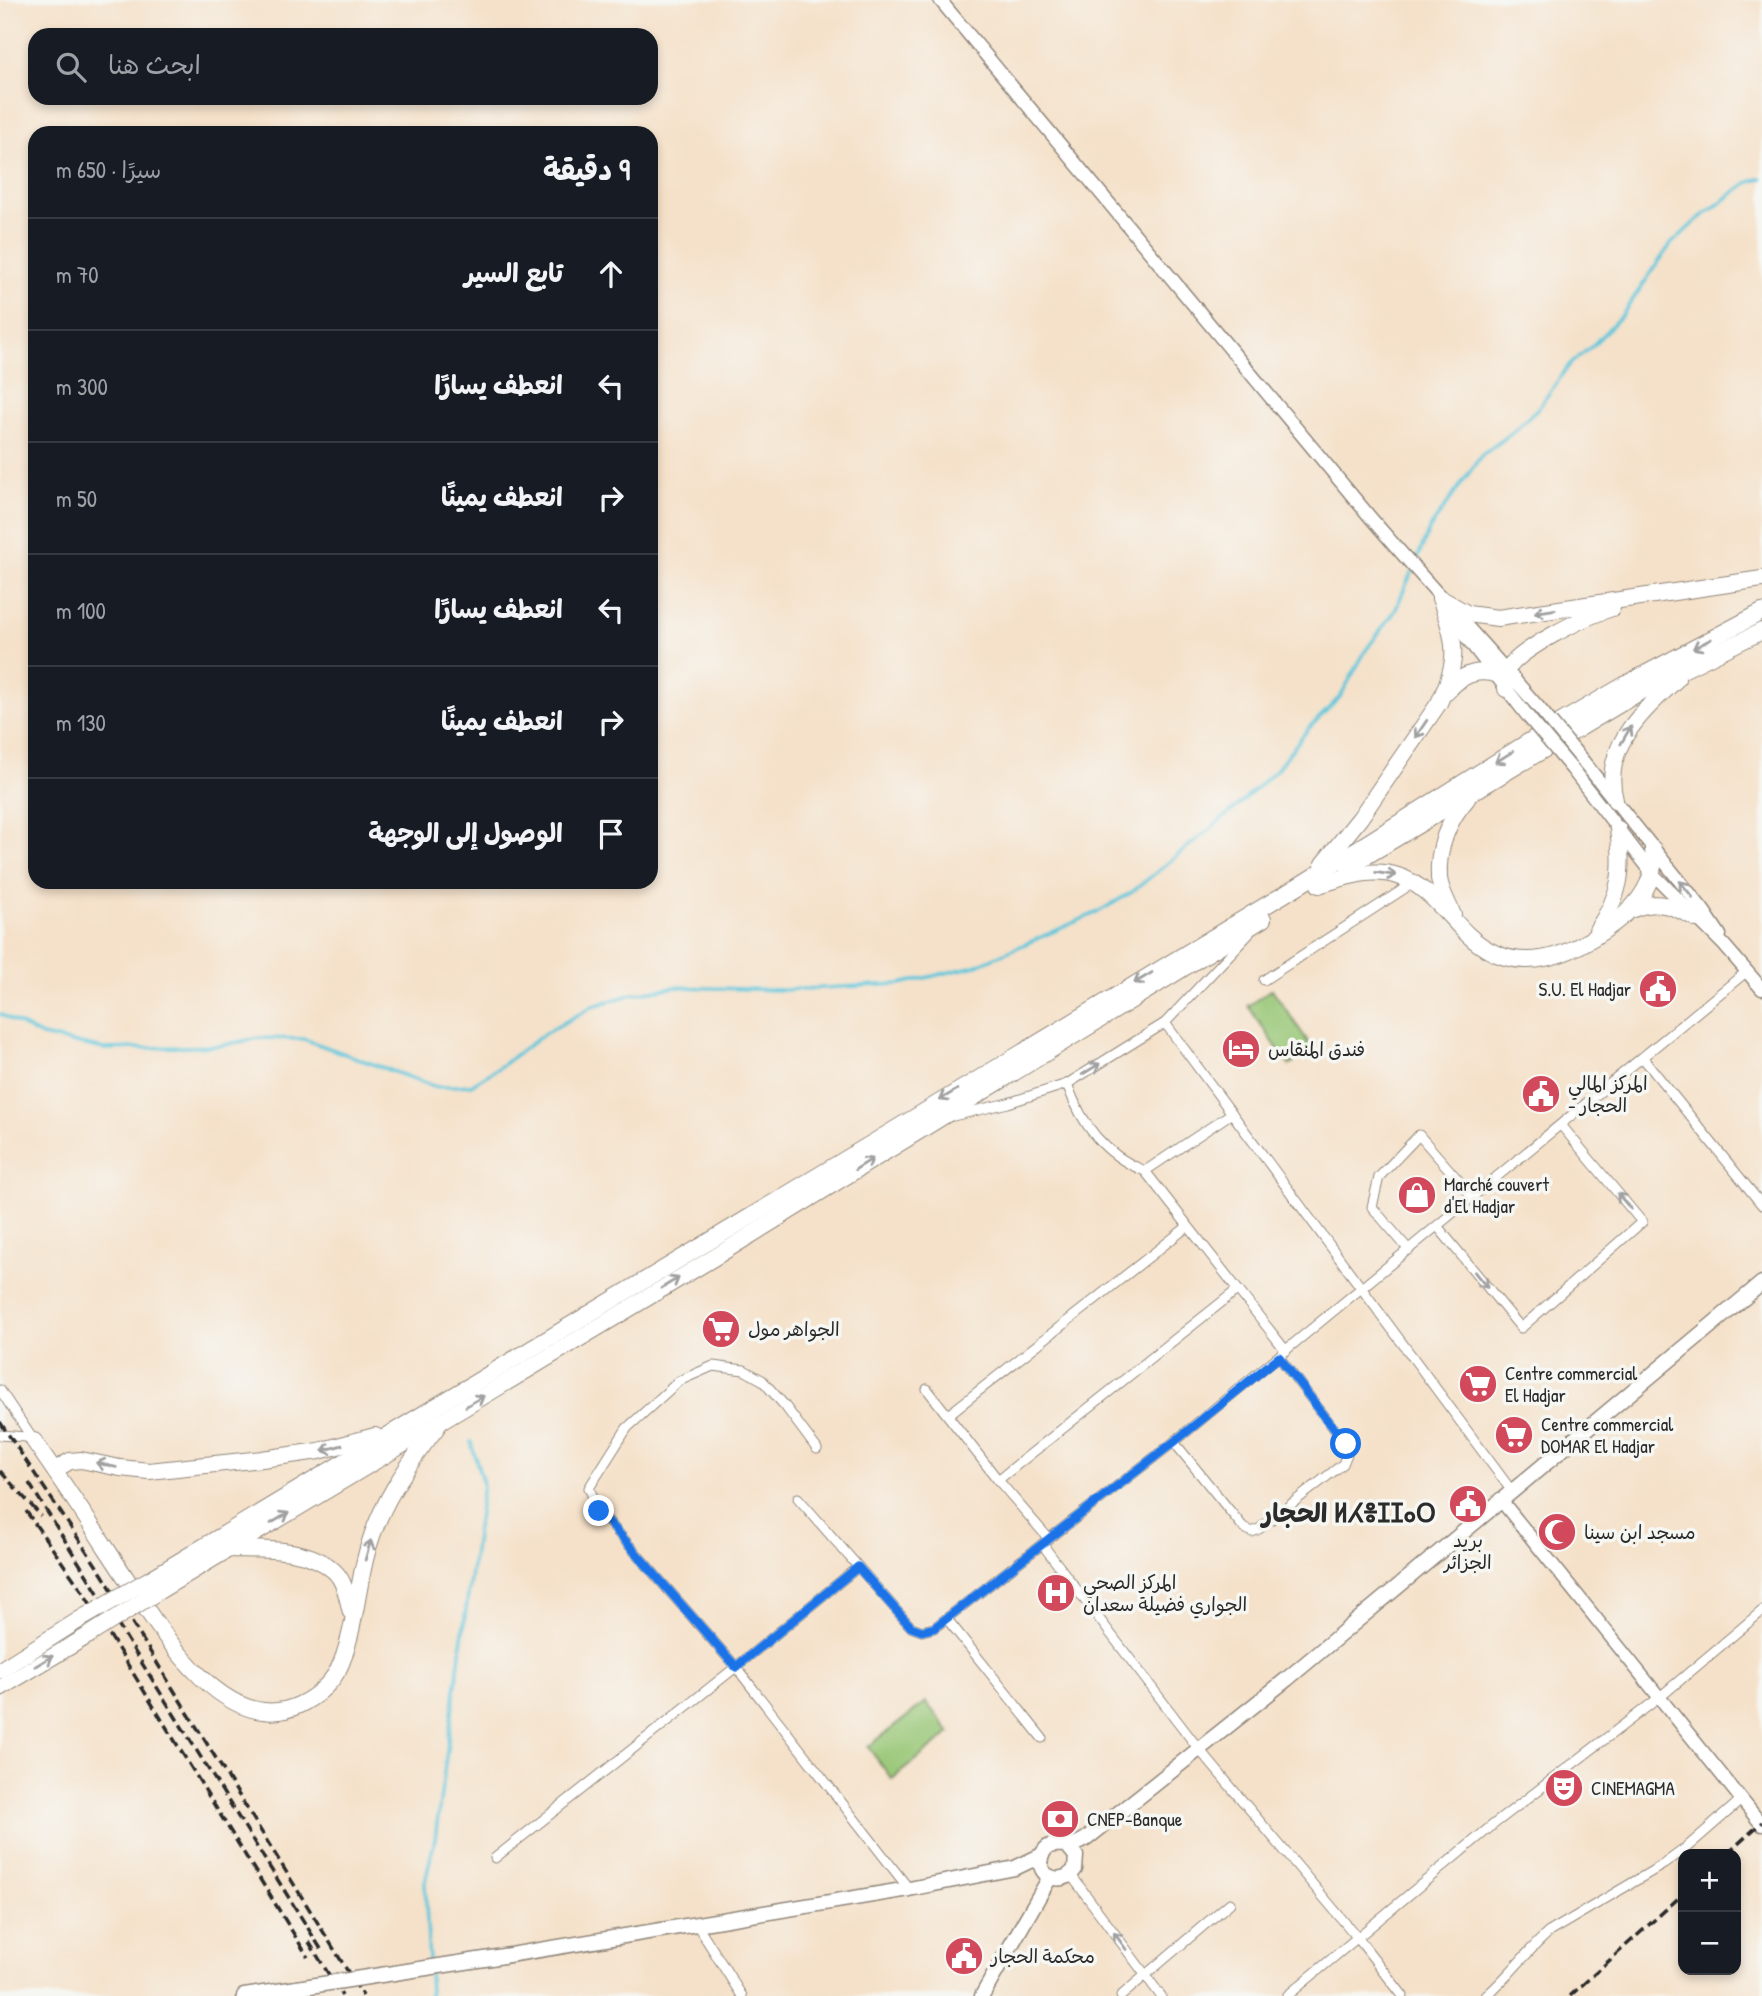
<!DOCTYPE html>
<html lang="ar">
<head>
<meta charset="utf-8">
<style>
  :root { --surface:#171b24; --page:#20242c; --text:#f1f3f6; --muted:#9ea1a6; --line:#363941 }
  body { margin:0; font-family:"Patrick Hand","Playpen Sans Arabic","Noto Sans Tifinagh",sans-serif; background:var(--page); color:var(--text); direction:rtl }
  .controls { position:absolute; right:21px; bottom:21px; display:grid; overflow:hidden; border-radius:14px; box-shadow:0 4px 10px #0003 }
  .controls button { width:63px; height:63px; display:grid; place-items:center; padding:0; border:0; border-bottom:2px solid var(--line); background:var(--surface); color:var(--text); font:35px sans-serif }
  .stop { position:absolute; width:21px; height:21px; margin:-16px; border:5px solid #1a73e8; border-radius:50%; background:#fff }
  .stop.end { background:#1a73e8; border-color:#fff; box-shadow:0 2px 7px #0008 }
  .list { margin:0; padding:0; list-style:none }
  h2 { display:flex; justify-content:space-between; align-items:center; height:91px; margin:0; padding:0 28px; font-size:30px }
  h2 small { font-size:23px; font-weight:400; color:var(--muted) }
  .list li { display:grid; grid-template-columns:46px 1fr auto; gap:21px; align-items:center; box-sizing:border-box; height:112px; padding:0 28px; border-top:2px solid var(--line) }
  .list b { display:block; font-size:26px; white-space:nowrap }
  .list em { font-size:23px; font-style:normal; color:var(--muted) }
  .icon { flex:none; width:38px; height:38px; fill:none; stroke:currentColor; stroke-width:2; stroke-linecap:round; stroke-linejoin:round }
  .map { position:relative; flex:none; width:1762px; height:1996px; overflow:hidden; direction:ltr }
  .search { position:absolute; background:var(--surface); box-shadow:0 4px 10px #0003; left:28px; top:28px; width:630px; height:77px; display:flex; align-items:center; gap:18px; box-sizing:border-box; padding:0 24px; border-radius:21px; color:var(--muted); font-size:26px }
  .panel { position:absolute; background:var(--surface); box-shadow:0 4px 10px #0003; left:28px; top:126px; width:630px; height:763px; border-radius:21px; direction:rtl }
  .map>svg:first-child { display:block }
  .green { fill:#97c674; stroke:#617850; stroke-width:2 }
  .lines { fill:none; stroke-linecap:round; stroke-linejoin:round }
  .stream { stroke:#5ec6db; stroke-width:3.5 }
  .street-casing { stroke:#90867a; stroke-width:11 }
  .secondary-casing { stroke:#90867a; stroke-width:15 }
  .primary-casing { stroke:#90867a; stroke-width:17 }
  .highway-casing { stroke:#90867a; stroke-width:18 }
  .street { stroke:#fff; stroke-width:9 }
  .secondary { stroke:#fff; stroke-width:12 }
  .primary { stroke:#fff; stroke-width:14 }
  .highway { stroke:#fff; stroke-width:16 }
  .rail { stroke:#2b2b2b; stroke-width:3.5; stroke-dasharray:10 5; stroke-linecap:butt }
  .secondary-bridge-casing { stroke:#90867a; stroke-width:15; stroke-linecap:butt }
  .primary-bridge-casing { stroke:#90867a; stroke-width:17; stroke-linecap:butt }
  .highway-bridge-casing { stroke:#90867a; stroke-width:18; stroke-linecap:butt }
  .secondary-bridge { stroke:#fff; stroke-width:12 }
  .primary-bridge { stroke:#fff; stroke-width:14 }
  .highway-bridge { stroke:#fff; stroke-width:16 }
  .oneway { stroke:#a0a0a0 }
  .route { stroke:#1a73e8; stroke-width:9 }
  .labels { text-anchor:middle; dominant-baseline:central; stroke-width:7; stroke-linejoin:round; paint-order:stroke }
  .poi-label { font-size:19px; fill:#2b2b2b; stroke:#f6f6f2; text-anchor:start }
  .district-label { font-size:26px; font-weight:bold; fill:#2b2b2b; stroke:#f6f6f2 }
</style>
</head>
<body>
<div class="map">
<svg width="1762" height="1996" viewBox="0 0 1762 1996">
  <rect width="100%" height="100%" fill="#f6f6f2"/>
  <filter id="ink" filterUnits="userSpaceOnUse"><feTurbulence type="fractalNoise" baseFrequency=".0143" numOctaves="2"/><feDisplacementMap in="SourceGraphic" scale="14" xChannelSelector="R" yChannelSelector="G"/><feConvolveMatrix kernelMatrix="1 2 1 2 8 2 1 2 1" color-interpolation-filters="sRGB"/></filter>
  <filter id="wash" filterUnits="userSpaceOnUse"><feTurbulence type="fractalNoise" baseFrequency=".00686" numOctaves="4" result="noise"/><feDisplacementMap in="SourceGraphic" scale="28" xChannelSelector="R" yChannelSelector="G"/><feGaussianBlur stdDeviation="1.57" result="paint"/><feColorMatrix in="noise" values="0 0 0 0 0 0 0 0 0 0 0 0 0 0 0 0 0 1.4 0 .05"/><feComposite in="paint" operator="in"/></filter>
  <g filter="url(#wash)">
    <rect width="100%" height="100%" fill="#f5e1c9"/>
    <g class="green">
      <polygon points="1272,989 1313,1049 1289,1065 1248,1006"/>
      <polygon points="926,1702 950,1733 892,1779 868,1747"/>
    </g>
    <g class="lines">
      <g class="stream">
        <polyline points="1415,564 1430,528 1481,456 1513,432 1539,407 1570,364 1592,346 1622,315 1671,244 1697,220 1747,183 1762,178"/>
        <polyline points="0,1014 42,1036 104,1049 219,1046 259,1038 304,1039 436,1087 471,1085 498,1068 544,1034 593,1006 633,994 676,987 783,990 900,984 975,966 1098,912 1132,892 1232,811 1276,770 1308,729 1340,697 1366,650 1395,611 1412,571"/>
        <polyline points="429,1962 425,1882 435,1839 483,1484 471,1442"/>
        <polyline points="429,1970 430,1996"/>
      </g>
    </g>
  </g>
  <g filter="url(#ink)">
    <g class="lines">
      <g class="street-casing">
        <g id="street">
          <polyline points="1264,980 1413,883"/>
          <polyline points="1165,1023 1511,1490"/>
          <polyline points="1643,1058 1762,1205"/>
          <path d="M1067,1084c15,41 37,71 78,87l141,180"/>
          <polyline points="953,1116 1008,1103 1067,1084 1165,1023 1249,934"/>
          <polyline points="1145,1171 1232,1113"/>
          <polyline points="1438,1227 1521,1328 1642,1222 1561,1125"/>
          <polyline points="1409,1250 1372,1207 1379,1177 1419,1135 1473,1197"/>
          <polyline points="927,1389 998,1480 1049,1539"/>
          <polyline points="0,1390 34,1441"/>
          <polyline points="948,1415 1187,1227"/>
          <polyline points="0,1435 26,1437 32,1440"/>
          <polyline points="1174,1442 1243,1527 1252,1532 1259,1529 1343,1464 1347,1454 1346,1444 1279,1357"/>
          <polyline points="817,1449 785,1406 762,1380 744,1370 713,1366 679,1381 627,1428 589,1488 599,1511 736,1667 909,1889"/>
          <polyline points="998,1480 1237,1290"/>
          <polyline points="798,1498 911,1627 922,1631 934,1628 1174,1442 1746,972"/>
          <polyline points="1042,1544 1198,1748 1357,1937 1403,1996"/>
          <polyline points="947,1619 1042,1738"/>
          <polyline points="495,1858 736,1667 858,1567"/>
          <polyline points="1071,1875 1161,1996"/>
          <polyline points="696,1923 742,1996"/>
          <polyline points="1121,1996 1230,1903"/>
          <polyline points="1287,1996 1494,1824 1660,1697 1762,1611"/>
          <path d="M1486,1996c23,-20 40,-44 63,-64l115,-68 22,-16 55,-48"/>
        </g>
      </g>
      <g class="secondary-casing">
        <g id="secondary">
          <path d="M940,0l430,517c56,65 114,127 170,192"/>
          <polyline points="1448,614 1530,719"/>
          <polyline points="1583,761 1704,911 1720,935"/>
          <polyline points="1572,769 1653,874 1724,945 1762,989"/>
          <polyline points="1500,1499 1762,1825"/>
        </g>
      </g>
      <g class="primary-casing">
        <g id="primary">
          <path d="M1067,1845l9,11 -1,13c-13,19 -41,7 -33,-14 6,-15 18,-9 28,-10 6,0 11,-3 16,-6l201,-160 475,-396"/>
          <polyline points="491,1958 909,1889 1015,1868 1042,1855"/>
          <polyline points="244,1996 297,1988"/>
          <polyline points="982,1996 1050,1877"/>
        </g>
      </g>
      <g class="highway-casing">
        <g id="highway">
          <polyline points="1440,598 1468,614 1498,618 1762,579"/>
          <path d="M1506,689l-1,-16c11,-23 81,-57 107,-65"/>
          <path d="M1447,692c19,-24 40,-24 66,-12"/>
          <path d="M1615,800c-14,-53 28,-89 62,-121"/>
          <path d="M1323,864l37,-46 79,-115c21,-45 17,-60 1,-105"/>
          <polyline points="1348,867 1650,686 1762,631"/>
          <path d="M1319,885c26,-8 52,-18 79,-9 29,9 48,38 69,58 49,47 104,23 150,-13 23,-18 40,-41 36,-72"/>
          <path d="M1631,910c26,-12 43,-4 66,9"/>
          <path d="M1453,915c-5,-12 -13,-25 -14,-37 -2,-29 9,-58 28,-79"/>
          <path d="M1597,930c24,-35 27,-59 21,-101"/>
          <path d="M34,1441c27,39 54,79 80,119 36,53 106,182 185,145 15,-7 31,-20 39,-35 15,-29 19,-80 28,-114 12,-49 40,-89 71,-129"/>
          <polyline points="55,1470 70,1461 81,1460 120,1468 149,1471 262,1459 319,1451 375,1436"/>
          <path d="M228,1549c34,1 79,-3 106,22 11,10 13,27 17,41"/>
          <polyline points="150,1579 1303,883 1549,729 1628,683 1762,612"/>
          <polyline points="159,1591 715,1257 1263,919"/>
          <polyline points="0,1670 79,1620"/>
          <polyline points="0,1688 89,1635"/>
        </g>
      </g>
      <use href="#street" class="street"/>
      <use href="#secondary" class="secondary"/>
      <use href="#primary" class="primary"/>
      <use href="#highway" class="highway"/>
      <g class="rail">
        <polyline points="0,1422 102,1574 363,1996"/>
        <polyline points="0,1471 41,1516"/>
        <polyline points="29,1483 321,1949"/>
        <polyline points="26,1511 83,1592 308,1957"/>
        <polyline points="1727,1854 1762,1822"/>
        <polyline points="309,1942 342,1996"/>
        <polyline points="1570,1996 1683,1894"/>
      </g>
      <g class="secondary-bridge-casing">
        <g id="secondary-bridge">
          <polyline points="1540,709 1583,761"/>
          <polyline points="1530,719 1572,769"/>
        </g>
      </g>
      <g class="primary-bridge-casing">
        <polyline id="primary-bridge" points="297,1988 491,1958"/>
      </g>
      <g class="highway-bridge-casing">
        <g id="highway-bridge">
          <polyline points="79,1620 150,1579"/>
          <polyline points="89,1635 159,1591"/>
        </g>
      </g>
      <use href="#secondary-bridge" class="secondary-bridge"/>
      <use href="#primary-bridge" class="primary-bridge"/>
      <use href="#highway-bridge" class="highway-bridge"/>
    </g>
    <defs><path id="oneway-shaft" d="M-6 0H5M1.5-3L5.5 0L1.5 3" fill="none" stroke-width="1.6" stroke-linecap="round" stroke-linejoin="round" transform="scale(1.75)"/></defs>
    <g class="oneway">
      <use href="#oneway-shaft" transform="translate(1545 611) rotate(171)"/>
      <use href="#oneway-shaft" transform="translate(1702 644) rotate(152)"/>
      <use href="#oneway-shaft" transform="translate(1421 729) rotate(124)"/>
      <use href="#oneway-shaft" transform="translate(1626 735) rotate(-60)"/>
      <use href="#oneway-shaft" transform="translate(1504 757) rotate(148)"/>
      <use href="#oneway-shaft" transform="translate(1386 874) rotate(9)"/>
      <use href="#oneway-shaft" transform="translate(1686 889) rotate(-129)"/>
      <use href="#oneway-shaft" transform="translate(1143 978) rotate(149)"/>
      <use href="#oneway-shaft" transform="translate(1091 1069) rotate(-32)"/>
      <use href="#oneway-shaft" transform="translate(948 1095) rotate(149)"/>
      <use href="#oneway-shaft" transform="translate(864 1164) rotate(-32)"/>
      <use href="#oneway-shaft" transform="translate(1624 1201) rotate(-130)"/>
      <use href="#oneway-shaft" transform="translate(1481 1280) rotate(51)"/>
      <use href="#oneway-shaft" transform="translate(670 1283) rotate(-31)"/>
      <use href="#oneway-shaft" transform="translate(475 1401) rotate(-31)"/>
      <use href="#oneway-shaft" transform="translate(332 1448) rotate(164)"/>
      <use href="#oneway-shaft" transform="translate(106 1465) rotate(-167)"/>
      <use href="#oneway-shaft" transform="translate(280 1518) rotate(-31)"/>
      <use href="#oneway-shaft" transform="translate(368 1550) rotate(-74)"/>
      <use href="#oneway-shaft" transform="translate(44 1661) rotate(-31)"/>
      <use href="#oneway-shaft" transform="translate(1120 1941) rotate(-126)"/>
    </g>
  </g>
  <g class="lines" filter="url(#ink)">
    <polyline class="route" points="599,1511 736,1667 858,1567 911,1627 922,1631 934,1628 1174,1442 1279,1357 1346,1444"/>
  </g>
  <defs>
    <g id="civic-disc" transform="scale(2.0125)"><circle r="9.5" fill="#d1495b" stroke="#f6f6f2"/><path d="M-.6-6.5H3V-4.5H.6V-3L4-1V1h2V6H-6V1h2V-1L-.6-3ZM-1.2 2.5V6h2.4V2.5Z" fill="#fff"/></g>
    <g id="hotel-disc" transform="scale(2.0125)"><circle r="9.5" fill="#d1495b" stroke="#f6f6f2"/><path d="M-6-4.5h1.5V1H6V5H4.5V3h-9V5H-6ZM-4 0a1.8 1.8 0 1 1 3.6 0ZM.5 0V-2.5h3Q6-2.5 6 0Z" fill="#fff"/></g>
    <g id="shop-disc" transform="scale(2.0125)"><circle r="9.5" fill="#d1495b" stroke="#f6f6f2"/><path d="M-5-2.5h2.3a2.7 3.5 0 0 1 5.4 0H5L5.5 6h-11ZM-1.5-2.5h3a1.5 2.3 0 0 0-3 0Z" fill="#fff"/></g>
    <g id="supermarket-disc" transform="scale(2.0125)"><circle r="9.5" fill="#d1495b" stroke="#f6f6f2"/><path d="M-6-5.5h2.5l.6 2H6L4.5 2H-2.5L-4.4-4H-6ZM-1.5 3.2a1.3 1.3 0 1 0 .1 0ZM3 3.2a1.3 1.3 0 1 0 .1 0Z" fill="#fff"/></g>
    <g id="mosque-disc" transform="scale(2.0125)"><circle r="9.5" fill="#d1495b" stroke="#f6f6f2"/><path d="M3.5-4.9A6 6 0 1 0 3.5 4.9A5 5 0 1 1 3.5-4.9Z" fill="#fff"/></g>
    <g id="hospital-disc" transform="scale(2.0125)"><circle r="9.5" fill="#d1495b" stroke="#f6f6f2"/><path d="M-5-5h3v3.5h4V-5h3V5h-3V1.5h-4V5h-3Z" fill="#fff"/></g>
    <g id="theatre-disc" transform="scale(2.0125)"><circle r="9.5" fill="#d1495b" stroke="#f6f6f2"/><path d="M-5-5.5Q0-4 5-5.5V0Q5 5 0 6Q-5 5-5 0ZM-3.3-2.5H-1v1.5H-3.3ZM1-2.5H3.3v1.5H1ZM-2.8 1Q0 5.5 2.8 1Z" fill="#fff"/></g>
    <g id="bank-disc" transform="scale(2.0125)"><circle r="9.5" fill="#d1495b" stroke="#f6f6f2"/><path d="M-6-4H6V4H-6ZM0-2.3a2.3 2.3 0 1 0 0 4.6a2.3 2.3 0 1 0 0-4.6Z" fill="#fff"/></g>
  </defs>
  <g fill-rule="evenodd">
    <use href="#civic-disc" x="1658" y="989"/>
    <use href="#hotel-disc" x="1241" y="1049"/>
    <use href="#civic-disc" x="1541" y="1094"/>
    <use href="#shop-disc" x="1417" y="1195"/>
    <use href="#supermarket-disc" x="721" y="1329"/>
    <use href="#supermarket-disc" x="1478" y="1384"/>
    <use href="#supermarket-disc" x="1514" y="1435"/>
    <use href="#civic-disc" x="1468" y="1504"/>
    <use href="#mosque-disc" x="1557" y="1532"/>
    <use href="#hospital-disc" x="1056" y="1593"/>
    <use href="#theatre-disc" x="1564" y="1788"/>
    <use href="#bank-disc" x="1060" y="1819"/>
    <use href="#civic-disc" x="964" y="1956"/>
  </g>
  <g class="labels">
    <g class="poi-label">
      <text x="1631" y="989" text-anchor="end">S.U. El Hadjar</text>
      <text x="1268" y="1049">فندق المنقاس</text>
      <text x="1568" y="1083">المركز المالي<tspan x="1568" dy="22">- الحجار</tspan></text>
      <text x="1444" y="1184">Marché couvert<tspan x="1444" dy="22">d'El Hadjar</tspan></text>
      <text x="748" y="1329">الجواهر مول</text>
      <text x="1505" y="1373">Centre commercial<tspan x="1505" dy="22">El Hadjar</tspan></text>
      <text x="1541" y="1424">Centre commercial<tspan x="1541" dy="22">DOMAR El Hadjar</tspan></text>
      <text x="1584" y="1532">مسجد ابن سينا</text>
      <text x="1468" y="1540" text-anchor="middle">بريد<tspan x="1468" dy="22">الجزائر</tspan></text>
      <text x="1083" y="1582">المركز الصحي<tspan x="1083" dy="22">الجواري فضيلة سعدان</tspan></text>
      <text x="1591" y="1788">CINEMAGMA</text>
      <text x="1087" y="1819">CNEP-Banque</text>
      <text x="991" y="1956">محكمة الحجار</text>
    </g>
    <g class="district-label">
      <text x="1349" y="1512">الحجار ⵍⵃⴻⵊⵊⴰⵔ</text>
    </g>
  </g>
</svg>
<div class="controls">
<button>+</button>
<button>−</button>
</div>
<div class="stop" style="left:1346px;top:1444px"></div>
<div class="stop end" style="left:599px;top:1511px"></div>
<div class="search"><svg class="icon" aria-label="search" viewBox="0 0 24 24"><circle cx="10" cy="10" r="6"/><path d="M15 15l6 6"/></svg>ابحث هنا</div>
<section class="panel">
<h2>9 دقيقة<small>سيرًا · 650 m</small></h2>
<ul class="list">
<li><svg class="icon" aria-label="ahead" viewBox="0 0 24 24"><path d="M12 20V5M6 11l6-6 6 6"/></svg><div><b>تابع السير</b></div><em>70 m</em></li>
<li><svg class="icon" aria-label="left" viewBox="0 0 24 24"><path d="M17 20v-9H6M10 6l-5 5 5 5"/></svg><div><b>انعطف يسارًا</b></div><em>300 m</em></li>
<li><svg class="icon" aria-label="right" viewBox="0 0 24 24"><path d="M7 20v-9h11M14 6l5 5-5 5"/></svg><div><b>انعطف يمينًا</b></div><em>50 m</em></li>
<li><svg class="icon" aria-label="left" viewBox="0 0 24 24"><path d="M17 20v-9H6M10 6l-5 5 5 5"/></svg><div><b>انعطف يسارًا</b></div><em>100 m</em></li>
<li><svg class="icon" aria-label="right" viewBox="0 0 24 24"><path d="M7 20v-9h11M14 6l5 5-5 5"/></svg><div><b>انعطف يمينًا</b></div><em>130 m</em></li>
<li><svg class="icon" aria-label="arrive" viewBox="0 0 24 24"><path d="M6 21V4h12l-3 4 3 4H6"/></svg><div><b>الوصول إلى الوجهة</b></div></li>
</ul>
</section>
</div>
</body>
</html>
